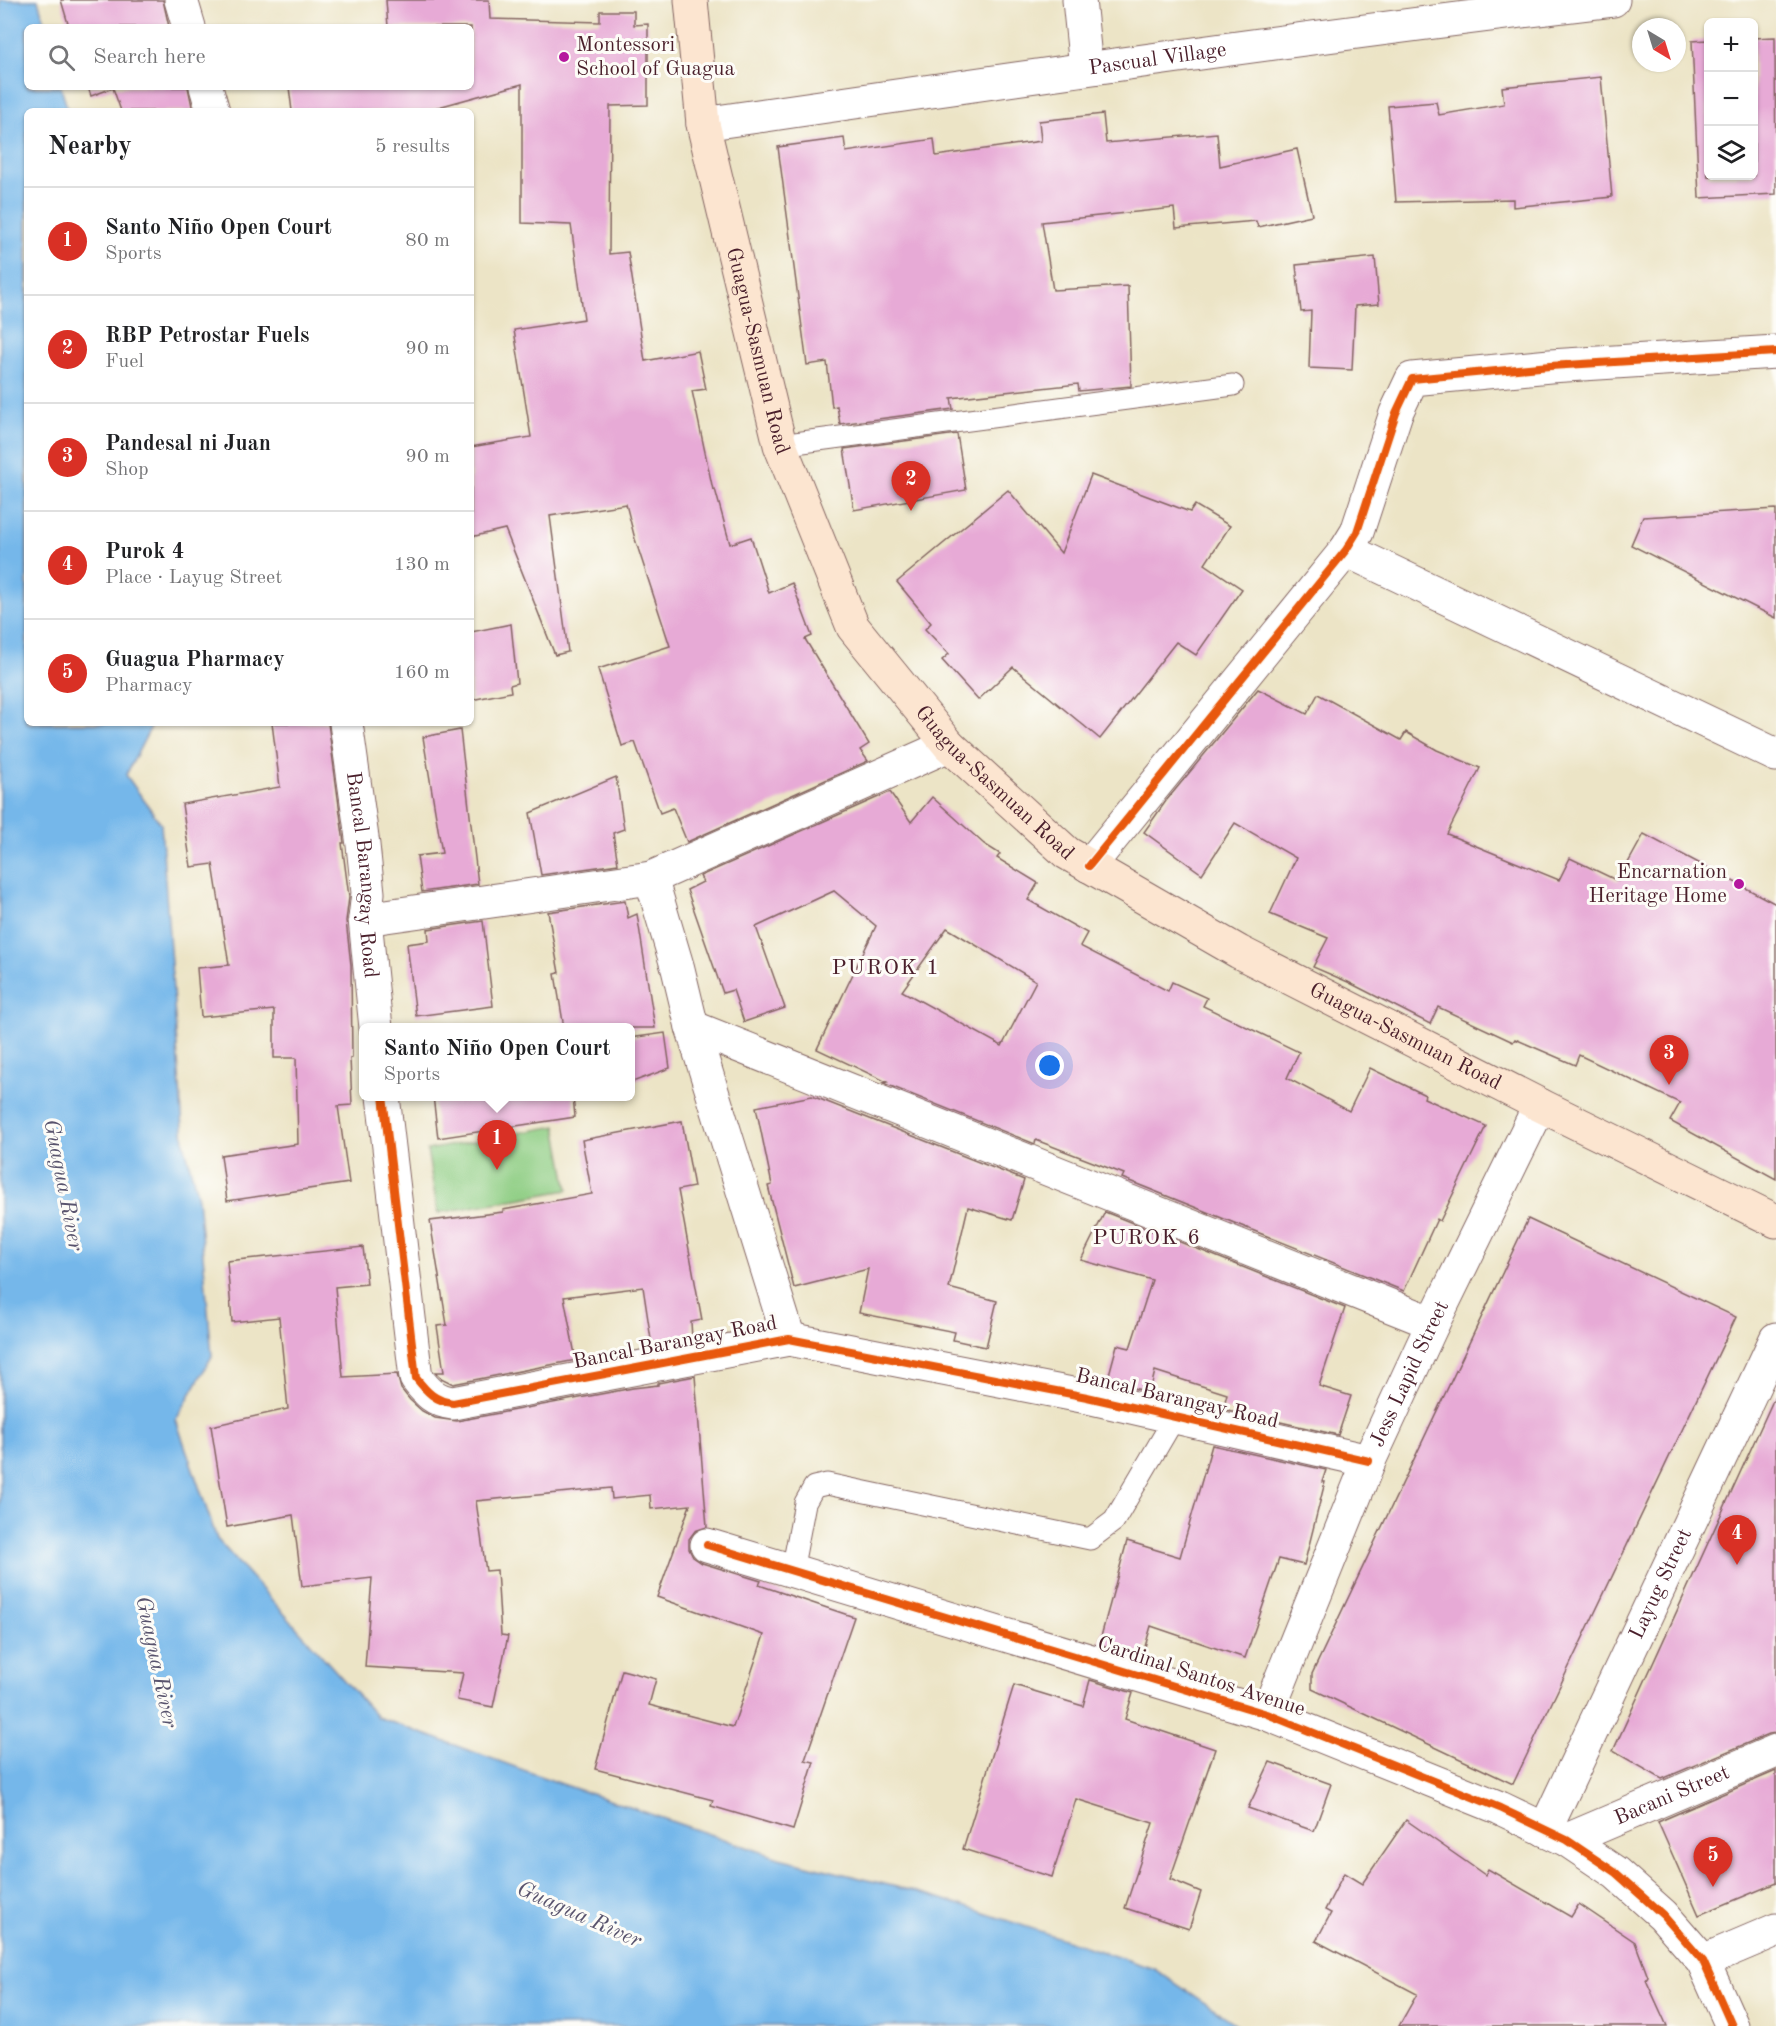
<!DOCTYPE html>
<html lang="en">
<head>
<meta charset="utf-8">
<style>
  :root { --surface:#fff; --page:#f6f6f6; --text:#202124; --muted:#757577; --line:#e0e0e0; --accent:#d93025 }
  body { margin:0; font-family:"Old Standard TT",serif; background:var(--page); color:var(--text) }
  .controls { position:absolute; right:18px; top:18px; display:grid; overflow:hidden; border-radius:9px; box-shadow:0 2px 4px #0004 }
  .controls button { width:54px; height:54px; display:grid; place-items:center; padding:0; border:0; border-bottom:2px solid var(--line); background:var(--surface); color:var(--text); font:30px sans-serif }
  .compass { position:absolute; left:1632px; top:18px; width:54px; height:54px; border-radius:50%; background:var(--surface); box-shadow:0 2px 4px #0004; rotate:142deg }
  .you { position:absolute; left:1050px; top:1066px; width:21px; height:21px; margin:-15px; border:4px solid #fff; border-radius:50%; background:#1a73e8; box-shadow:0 0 0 9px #1a73e833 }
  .badge { display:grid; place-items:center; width:39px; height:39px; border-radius:50%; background:var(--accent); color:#fff; font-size:20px; font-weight:700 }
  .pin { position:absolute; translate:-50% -50px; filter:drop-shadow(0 2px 3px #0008) }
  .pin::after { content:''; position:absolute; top:32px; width:21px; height:18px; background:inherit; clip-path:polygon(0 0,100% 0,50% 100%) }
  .popup { position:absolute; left:359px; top:1023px; width:276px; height:78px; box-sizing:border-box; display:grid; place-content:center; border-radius:9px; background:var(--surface); filter:drop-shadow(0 2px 4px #0005); font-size:20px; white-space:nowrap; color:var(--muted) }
  .popup b { font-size:22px; color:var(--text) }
  .popup::after { content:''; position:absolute; left:50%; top:100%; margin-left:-12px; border:12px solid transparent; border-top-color:var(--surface) }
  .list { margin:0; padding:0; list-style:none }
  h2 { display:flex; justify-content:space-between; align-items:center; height:78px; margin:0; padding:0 24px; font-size:26px }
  h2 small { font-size:20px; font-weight:400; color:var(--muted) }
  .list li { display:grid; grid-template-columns:39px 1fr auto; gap:18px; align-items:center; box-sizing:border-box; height:108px; padding:0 24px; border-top:2px solid var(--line) }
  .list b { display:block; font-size:22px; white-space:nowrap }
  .list p { margin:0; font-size:20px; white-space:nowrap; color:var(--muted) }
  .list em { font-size:20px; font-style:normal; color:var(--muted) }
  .icon { flex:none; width:33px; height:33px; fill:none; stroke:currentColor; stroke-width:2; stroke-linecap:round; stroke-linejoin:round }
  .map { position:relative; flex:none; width:1776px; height:2026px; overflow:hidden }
  .search { position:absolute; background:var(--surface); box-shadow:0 2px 4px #0004; left:24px; top:24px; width:450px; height:66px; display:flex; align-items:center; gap:15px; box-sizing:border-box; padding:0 21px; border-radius:9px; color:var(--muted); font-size:22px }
  .panel { position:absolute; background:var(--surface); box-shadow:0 2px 4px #0004; left:24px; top:108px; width:450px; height:618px; border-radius:9px }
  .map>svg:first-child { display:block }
  .green { fill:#8fce84; stroke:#6c7658; stroke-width:1.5 }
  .water { fill:#74b7ea; stroke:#5f6b8a; stroke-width:1.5 }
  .building { fill:#e7aad6; fill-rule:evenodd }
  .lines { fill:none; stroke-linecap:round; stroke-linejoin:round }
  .lane-casing { stroke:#836461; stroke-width:23 }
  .street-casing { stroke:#836461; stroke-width:35 }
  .secondary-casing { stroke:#836461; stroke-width:35 }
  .lane { stroke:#fff; stroke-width:21 }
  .street { stroke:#fff; stroke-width:33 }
  .secondary { stroke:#fce5d0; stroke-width:33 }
  .cycleway-casing { stroke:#fdfcf7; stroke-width:11 }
  .cycleway { stroke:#e8590c; stroke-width:8 }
  .poi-dot { fill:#b5179e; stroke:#fdfcf7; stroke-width:2 }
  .labels { text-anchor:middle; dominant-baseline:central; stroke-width:6; stroke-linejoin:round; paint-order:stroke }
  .poi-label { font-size:21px; fill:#4a1f2b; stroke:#fdfcf7; text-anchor:start }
  .street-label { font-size:21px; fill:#4a1f2b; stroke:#fdfcf7 }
  .neighbourhood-label { font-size:22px; letter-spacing:1.5px; fill:#4a1f2b; stroke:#fdfcf7 }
  .water-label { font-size:22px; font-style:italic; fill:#59546e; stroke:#fdfcf7 }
</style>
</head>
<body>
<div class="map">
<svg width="1776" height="2026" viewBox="0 0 1776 2026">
  <rect width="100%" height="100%" fill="#fdfcf7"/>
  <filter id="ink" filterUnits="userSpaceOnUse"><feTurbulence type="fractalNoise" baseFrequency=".0167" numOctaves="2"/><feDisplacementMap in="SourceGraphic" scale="12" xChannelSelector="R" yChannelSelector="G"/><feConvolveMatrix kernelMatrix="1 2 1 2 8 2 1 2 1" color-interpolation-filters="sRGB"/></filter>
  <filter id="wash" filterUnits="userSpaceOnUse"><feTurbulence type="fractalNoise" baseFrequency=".008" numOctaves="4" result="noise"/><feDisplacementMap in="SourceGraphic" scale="24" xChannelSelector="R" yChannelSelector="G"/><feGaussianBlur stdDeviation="1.35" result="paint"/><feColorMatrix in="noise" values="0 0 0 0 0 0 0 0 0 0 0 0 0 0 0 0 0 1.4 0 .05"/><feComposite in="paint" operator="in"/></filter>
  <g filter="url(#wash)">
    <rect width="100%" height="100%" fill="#ece4c6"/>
    <polygon class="green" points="556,1126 568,1190 438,1213 427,1150"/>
    <polygon class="water" points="0,0 38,0 46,27 27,27 27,87 61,87 68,111 27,111 27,723 153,723 126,775 161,824 184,1143 198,1198 212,1356 176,1420 217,1539 377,1717 562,1784 779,1858 933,1896 1154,1969 1239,2026 0,2026"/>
    <g id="blocks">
      <g class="building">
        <polygon points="61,0 163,0 169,27 69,27"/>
        <polygon points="386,0 489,0 490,19 600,22 600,11 634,11 634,25 648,24 648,105 610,106 609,254 628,252 645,361 698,351 706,389 692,391 713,490 715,489 730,544 751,537 769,593 792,583 812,636 805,639 869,744 860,750 868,761 687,842 673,808 660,813 635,742 622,746 598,669 670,646 635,539 626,504 550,516 568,652 555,655 505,529 471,537 471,447 531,437 514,330 584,319 571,225 522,223 522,84 424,111 292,111 289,87 471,87 471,27 388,27"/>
        <polygon points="1775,37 1776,194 1699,198 1692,41 1708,40 1708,176 1754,176 1754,38"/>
        <polygon points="1601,77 1612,197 1513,207 1513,199 1396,202 1388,106 1436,102 1439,115 1504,104 1502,87"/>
        <polygon points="88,87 188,87 193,111 121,111 113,88 91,96"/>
        <polygon points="1103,114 1106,143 1217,133 1220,166 1297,149 1312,215 1258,227 1256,221 1176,228 1174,208 1042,222 1053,290 1128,286 1131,386 1079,391 1078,384 951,398 953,409 840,424 837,406 832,407 827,362 807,365 778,147 844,138 846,152 934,139 936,156 1041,141 1039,121"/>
        <polygon points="1375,257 1379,304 1355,306 1352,370 1309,368 1311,311 1301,312 1296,265"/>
        <polygon points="957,434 966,490 854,510 844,449"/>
        <polygon points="1091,475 1190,512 1195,505 1230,526 1205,564 1242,589 1196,655 1176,642 1100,739 1013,667 978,700 942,660 949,654 925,629 931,623 897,582 1008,490 1061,553"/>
        <polygon points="1776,509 1776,618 1631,545 1643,517"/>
        <polygon points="511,624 517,683 510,685 511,692 471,700 471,632"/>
        <polygon points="1258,689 1307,714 1318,694 1401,740 1406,732 1437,750 1480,768 1447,834 1559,880 1570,858 1618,881 1644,834 1776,904 1776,1179 1670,1121 1680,1103 1579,1055 1575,1065 1515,1039 1513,1042 1438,1007 1430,1024 1348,982 1313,967 1328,938 1270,914 1296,858 1235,823 1202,874 1144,832 1166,801"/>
        <polygon points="272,723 328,723 344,843 342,843 349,897 346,921 351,965 352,1058 350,1058 352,1105 338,1106 349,1183 227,1201 221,1155 298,1144 296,1058 274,1058 274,1010 201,1017 197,968 229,965 213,864 191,867 182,804 280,787"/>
        <polygon points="460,730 478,884 422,892 417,856 442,853 423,737"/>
        <polygon points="616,777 624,829 613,833 618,864 541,875 530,813"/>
        <path d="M890,792l21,30 21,-25 52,47 16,10 -3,4 41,25 -10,17 59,33 -7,13 88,45 4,-9 35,16 -4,8 96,46 -12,26 62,33 21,-43 55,27 -1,3 62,28 -46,95 -3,-2 -33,72 -282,-113 2,-4 -88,-34 -1,4 -152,-61 4,-1 -70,-33 59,-123 -42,-35 -78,36 29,81 -41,14 -11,-32 -10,3 -36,-103 16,-8 -3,-6zM947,928l89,53 -34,65 -100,-55z"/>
        <polygon points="625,901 628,918 637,914 655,1028 564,1028 555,974 559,973 548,912"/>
        <polygon points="483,921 493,1006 416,1016 407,944 429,941 428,929"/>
        <polygon points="665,1033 670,1068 630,1083 630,1038"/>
        <polygon points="433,1096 573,1096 575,1117 438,1138"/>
        <polygon points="812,1096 1024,1180 1012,1220 968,1207 949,1288 997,1301 986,1347 953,1340 955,1332 859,1313 868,1269 794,1288 768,1186 772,1185 756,1107"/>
        <polygon points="682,1121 694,1187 678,1190 702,1320 691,1322 692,1338 652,1346 643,1287 564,1297 576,1360 453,1384 441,1378 435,1372 444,1372 437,1326 447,1325 430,1221 503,1212 503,1210 592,1194 582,1140"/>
        <polygon points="1105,1212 1345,1308 1319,1386 1351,1396 1338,1435 1223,1409 1227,1394 1155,1371 1150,1392 1107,1382 1117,1345 1130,1348 1152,1280 1081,1260"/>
        <polygon points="1528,1219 1736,1317 1513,1784 1312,1689 1312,1674"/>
        <polygon points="363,1247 367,1284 335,1287 343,1377 397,1374 401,1389 410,1400 422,1411 435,1418 457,1421 633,1388 658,1385 658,1383 695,1376 707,1527 695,1531 689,1539 689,1549 693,1557 702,1563 761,1581 759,1585 854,1617 805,1760 814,1762 793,1830 711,1806 713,1800 595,1769 622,1670 656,1679 649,1705 733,1727 764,1635 657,1597 690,1505 651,1509 650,1495 612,1499 611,1488 476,1501 486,1571 497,1570 501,1635 508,1636 493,1707 457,1700 463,1673 365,1667 372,1578 302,1586 293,1515 227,1527 211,1426 288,1409 279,1317 232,1322 227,1261"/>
        <polygon points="1776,1394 1776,1733 1769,1734 1662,1779 1613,1751"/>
        <polygon points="1212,1445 1326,1470 1322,1482 1325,1482 1304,1565 1279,1559 1245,1658 1151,1626 1142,1657 1099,1644 1127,1541 1180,1557"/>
        <polygon points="1090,1680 1133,1693 1125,1719 1215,1749 1170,1879 1201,1892 1189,1929 1125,1908 1153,1823 1076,1799 1052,1877 963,1849 1014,1685 1083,1706"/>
        <polygon points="1270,1762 1331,1784 1314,1831 1248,1808"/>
        <polygon points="1776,1771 1776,1883 1699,1915 1658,1822"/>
        <polygon points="1406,1820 1485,1875 1488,1869 1571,1917 1579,1904 1635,1942 1648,1977 1646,1980 1667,2026 1399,2026 1417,1994 1316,1941 1331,1913 1325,1910 1344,1873 1362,1884"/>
      </g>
    </g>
  </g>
  <g filter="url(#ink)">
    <use href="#blocks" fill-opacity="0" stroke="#836461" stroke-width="1.5"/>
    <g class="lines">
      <g class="lane-casing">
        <g id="lane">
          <polyline points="780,445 1233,385"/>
          <polyline points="792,1571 805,1503 814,1487 827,1484 1090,1539 1114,1521 1175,1417"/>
        </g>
      </g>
      <g class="street-casing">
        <g id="street">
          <polyline points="181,0 189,27"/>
          <polyline points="1079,0 1086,68"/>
          <polyline points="206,87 213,111"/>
          <path id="s1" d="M703,124c303,-44 606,-88 910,-124"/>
          <polyline points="1346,550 1776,755"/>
          <path id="s2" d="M346,723l17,122 5,48 -3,26 11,109"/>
          <polyline points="1089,866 1346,550 1357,532 1396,413 1412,379 1550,366 1776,352"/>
          <polyline points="651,878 678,969 692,1027 789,1339"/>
          <polyline points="365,919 651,878 949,745"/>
          <polyline points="692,1027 1433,1323"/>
          <path d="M383,1096l33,282c11,14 19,23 37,25l336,-64 298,58 282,64"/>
          <polyline points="707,1545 1267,1714 1500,1808 1567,1840 1616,1873 1663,1915 1703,1961 1732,2026"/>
          <path id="s3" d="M1267,1714l102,-253 64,-138 107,-218"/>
          <path id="s4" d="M1545,1830l231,-491"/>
          <path id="s5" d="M1567,1840l209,-89"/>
          <polyline points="1703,1961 1776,1930"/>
        </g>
      </g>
      <g class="secondary-casing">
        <g id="secondary">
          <path id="s6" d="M691,0l12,124 77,321 73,182 96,118 118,108 172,99 301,153 236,116"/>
        </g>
      </g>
      <use href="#lane" class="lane"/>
      <use href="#street" class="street"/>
      <use href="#secondary" class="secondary"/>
      <g class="cycleway-casing">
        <g id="cycleway">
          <polyline points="1089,866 1346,550 1357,532 1396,413 1412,379 1550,366 1776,352"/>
          <path d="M383,1096l33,282c11,14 19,23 37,25l336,-64 298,58 282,64"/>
          <polyline points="707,1545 1267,1714 1500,1808 1567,1840 1616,1873 1663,1915 1703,1961 1732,2026"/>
        </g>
      </g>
      <use href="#cycleway" class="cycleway"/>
    </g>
  </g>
  <g class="poi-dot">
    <circle cx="564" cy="57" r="6"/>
    <circle cx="1739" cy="884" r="6"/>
  </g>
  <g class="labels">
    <g class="poi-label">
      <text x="576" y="45">Montessori<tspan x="576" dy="24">School of Guagua</tspan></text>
      <text x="1727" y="872" text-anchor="end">Encarnation<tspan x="1727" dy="24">Heritage Home</tspan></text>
    </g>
    <g class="street-label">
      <text stroke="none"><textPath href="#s1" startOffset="459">Pascual Village</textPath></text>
      <text stroke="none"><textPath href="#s6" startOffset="358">Guagua-Sasmuan Road</textPath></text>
      <text stroke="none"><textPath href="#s6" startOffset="862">Guagua-Sasmuan Road</textPath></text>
      <text stroke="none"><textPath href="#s2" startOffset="153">Bancal Barangay Road</textPath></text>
      <text stroke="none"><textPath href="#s6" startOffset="1348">Guagua-Sasmuan Road</textPath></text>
      <text transform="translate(675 1343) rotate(-11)">Bancal Barangay Road</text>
      <text stroke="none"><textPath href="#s3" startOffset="369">Jess Lapid Street</textPath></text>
      <text transform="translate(1177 1399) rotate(13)">Bancal Barangay Road</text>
      <text stroke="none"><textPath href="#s4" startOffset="272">Layug Street</textPath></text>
      <text transform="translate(1201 1677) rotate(18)">Cardinal Santos Avenue</text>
      <text stroke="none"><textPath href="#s5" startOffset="114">Bacani Street</textPath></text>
    </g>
    <g class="neighbourhood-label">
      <text x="886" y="968">PUROK 1</text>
      <text x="1147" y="1238">PUROK 6</text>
    </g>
    <g class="water-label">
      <text transform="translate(63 1185) rotate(79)">Guagua River</text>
      <text transform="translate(156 1662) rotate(78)">Guagua River</text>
      <text transform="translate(579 1915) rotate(24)">Guagua River</text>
    </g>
  </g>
</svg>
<div class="controls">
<button>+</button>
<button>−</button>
<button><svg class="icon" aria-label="layers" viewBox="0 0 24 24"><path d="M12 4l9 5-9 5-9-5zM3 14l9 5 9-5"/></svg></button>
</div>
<svg class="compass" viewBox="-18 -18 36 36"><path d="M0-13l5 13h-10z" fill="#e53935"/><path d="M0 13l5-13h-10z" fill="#757577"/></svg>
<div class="you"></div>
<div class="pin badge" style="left:497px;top:1170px">1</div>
<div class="popup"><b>Santo Niño Open Court</b>Sports</div>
<div class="pin badge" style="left:911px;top:511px">2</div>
<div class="pin badge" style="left:1669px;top:1085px">3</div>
<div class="pin badge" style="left:1737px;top:1565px">4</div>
<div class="pin badge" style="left:1713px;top:1887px">5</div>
<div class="search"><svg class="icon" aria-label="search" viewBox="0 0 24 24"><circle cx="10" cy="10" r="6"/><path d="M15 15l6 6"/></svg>Search here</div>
<section class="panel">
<h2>Nearby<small>5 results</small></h2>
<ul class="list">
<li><span class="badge">1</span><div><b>Santo Niño Open Court</b><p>Sports</p></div><em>80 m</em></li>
<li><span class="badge">2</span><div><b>RBP Petrostar Fuels</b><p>Fuel</p></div><em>90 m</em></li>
<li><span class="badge">3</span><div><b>Pandesal ni Juan</b><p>Shop</p></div><em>90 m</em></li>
<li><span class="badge">4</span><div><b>Purok 4</b><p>Place · Layug Street</p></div><em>130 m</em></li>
<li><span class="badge">5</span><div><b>Guagua Pharmacy</b><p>Pharmacy</p></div><em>160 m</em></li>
</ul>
</section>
</div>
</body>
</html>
